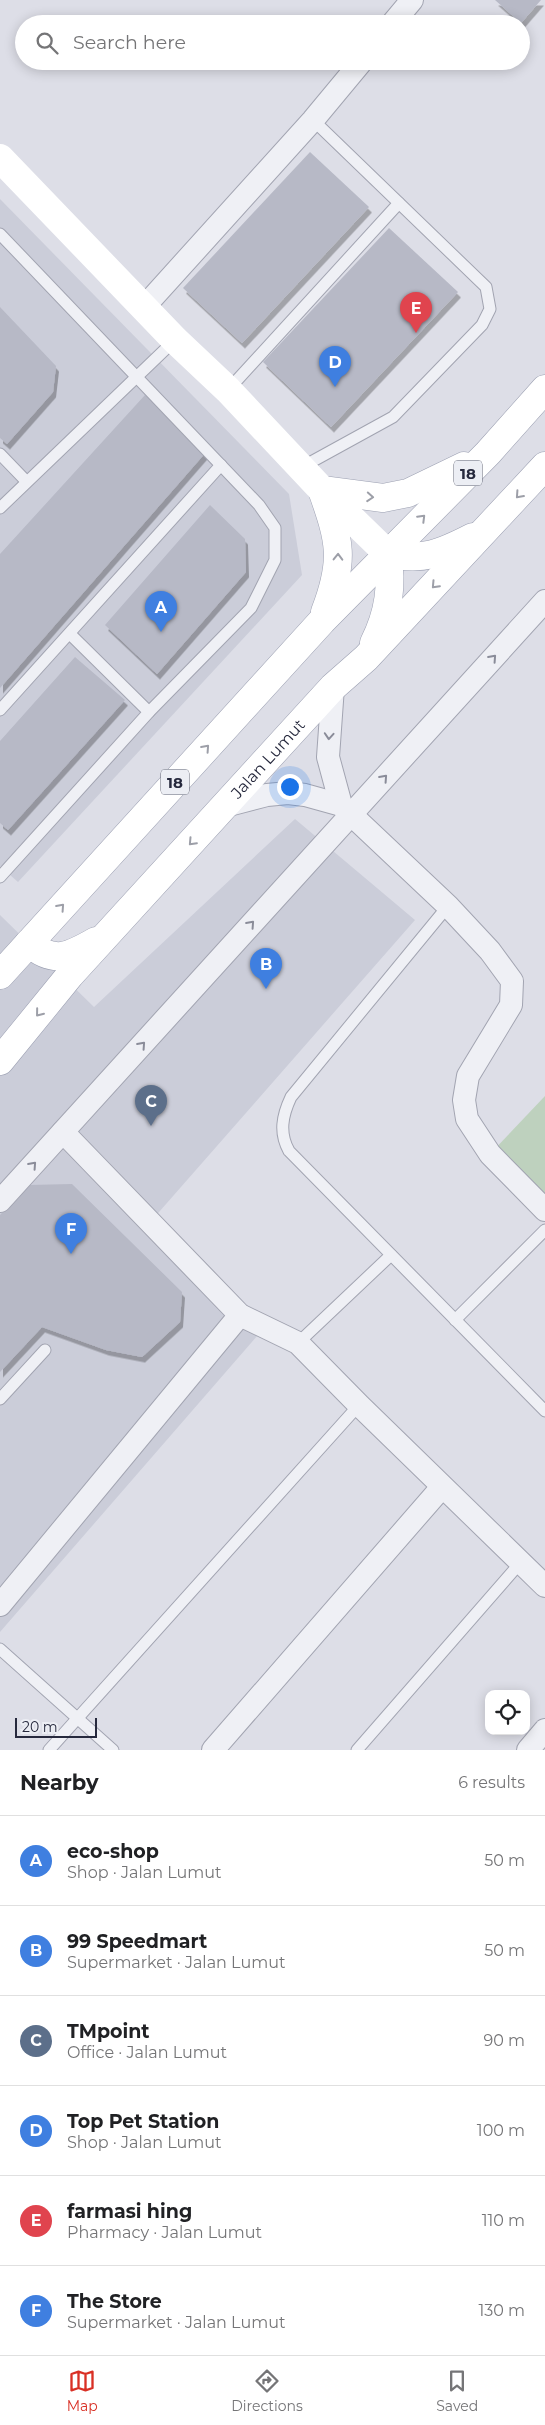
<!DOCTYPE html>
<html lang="en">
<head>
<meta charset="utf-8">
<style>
  :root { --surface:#fff; --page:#f6f6f6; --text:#202124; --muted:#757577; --line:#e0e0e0; --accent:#d93025 }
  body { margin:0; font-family:Montserrat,sans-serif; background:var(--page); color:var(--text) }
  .controls { position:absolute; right:15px; bottom:15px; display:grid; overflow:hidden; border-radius:10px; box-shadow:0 2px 12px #0003 }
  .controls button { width:45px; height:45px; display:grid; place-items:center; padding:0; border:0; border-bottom:1px solid var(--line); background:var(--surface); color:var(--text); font:25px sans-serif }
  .scale { position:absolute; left:15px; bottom:12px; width:82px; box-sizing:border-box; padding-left:5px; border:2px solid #26293d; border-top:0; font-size:14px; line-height:18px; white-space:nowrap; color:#26293d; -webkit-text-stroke:4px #eceef4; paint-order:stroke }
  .you { position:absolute; left:289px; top:786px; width:18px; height:18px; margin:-12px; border:4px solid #fff; border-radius:50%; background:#1a73e8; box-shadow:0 0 0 8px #1a73e833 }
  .badge { display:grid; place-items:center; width:32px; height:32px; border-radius:50%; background:var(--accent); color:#fff; font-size:16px; font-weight:700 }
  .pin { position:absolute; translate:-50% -41px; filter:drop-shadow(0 1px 2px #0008) }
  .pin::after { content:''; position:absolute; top:26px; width:18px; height:15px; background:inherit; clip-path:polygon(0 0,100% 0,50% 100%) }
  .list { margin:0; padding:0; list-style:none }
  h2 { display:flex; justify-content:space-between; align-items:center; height:65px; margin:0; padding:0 20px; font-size:21px }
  h2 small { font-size:16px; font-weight:400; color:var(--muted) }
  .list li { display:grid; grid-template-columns:32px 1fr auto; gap:15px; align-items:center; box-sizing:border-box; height:90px; padding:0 20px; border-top:1px solid var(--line) }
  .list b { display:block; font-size:19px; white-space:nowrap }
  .list p { margin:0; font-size:16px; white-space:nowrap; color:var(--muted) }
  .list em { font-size:16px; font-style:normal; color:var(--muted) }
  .icon { flex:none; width:28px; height:28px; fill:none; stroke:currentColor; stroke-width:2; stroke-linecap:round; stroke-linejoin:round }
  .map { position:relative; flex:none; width:545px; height:1750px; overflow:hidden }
  .search { position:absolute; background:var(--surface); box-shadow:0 2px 12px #0003; left:15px; right:15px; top:15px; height:55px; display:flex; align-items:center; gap:12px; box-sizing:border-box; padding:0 18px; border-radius:28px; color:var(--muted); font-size:19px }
  .sheet { height:605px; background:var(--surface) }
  nav { display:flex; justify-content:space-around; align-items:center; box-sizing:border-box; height:70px; border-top:1px solid var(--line); background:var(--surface); font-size:14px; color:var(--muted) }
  nav a { display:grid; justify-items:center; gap:2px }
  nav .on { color:var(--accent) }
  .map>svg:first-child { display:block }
  .built { fill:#cbcdd9 }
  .green { fill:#bed1be }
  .building { fill:#b7b9c6; filter:url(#shadow) }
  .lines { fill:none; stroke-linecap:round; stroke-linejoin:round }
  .lane-casing { stroke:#a2a4b1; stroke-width:13 }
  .street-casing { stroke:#a2a4b1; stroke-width:24 }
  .primary-casing { stroke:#9ca0b2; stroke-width:29 }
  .lane { stroke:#eff0f5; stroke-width:11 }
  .street { stroke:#eff0f5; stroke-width:22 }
  .secondary { stroke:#fff; stroke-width:28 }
  .primary { stroke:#fff; stroke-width:28 }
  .oneway { stroke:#9d9fa8 }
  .oneway2 { stroke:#8a8c99 }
  .labels { text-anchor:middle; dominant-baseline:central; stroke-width:4; stroke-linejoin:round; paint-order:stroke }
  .shield { fill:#eceef4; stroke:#616474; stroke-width:1 }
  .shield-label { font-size:15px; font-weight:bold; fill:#26293d }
  .street-label { font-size:16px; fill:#26293d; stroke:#eceef4 }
</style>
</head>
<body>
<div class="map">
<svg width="545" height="1750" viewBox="0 0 545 1750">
  <defs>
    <filter id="shadow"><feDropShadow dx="3" dy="5.5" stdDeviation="0" flood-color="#0004"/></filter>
  </defs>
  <rect width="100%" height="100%" fill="#dddee7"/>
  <g class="built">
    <polygon points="0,199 289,494 302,575 18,882 0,866"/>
    <polygon points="295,819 415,920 145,1228 258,1335 0,1632 0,915 94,1007"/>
  </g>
  <polygon class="green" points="545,1096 545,1210 490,1154"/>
  <g class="building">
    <polygon points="495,0 541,0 521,23"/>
    <polygon points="310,152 369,207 242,343 183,288"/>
    <polygon points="389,228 458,292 331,427 263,362"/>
    <polygon points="0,307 56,366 53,392 7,444 0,438"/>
    <polygon points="145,395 207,451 0,688 0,554"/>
    <polygon points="210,505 245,539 246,572 157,674 105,625"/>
    <polygon points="75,657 125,700 8,830 0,823 0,741"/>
    <polygon points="72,1184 182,1292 180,1322 142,1357 106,1350 42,1327 0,1372 0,1215 28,1185"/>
  </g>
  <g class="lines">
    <g class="lane-casing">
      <g id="lane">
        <polyline points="0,234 259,505 275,528 275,560 251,608 149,712 0,877"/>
        <polyline points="228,390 399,203"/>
        <polyline points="0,454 26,481"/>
        <polyline points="302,467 393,417 482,325 490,309 486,287 313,120"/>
        <polyline points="0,508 175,340"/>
        <polyline points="70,634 149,712"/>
        <polyline points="0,710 221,465"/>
        <path d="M448,906l-157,191c-9,19 -12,36 -2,54l256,260"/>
        <polyline points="455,1320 545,1230"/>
        <polyline points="298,1343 391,1255"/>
        <polyline points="0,1399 45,1350"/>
        <polyline points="0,1649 113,1750"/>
        <polyline points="49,1750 359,1405"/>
        <polyline points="357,1750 521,1562"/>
      </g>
    </g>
    <g class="street-casing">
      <g id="street">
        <polyline points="392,24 412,0"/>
        <polyline points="145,306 313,120 362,61"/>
        <polyline points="333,687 328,757 341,805"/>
        <polyline points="225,806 267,795 288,793 305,795 341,805 448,906 490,951 512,981 511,1005 468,1076 464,1100 467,1119 490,1154 545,1210"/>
        <polyline points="63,1132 240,1315 298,1343 359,1405 545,1586"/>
        <polyline points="0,1201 545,601"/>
        <polyline points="0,1605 240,1315"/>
        <polyline points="213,1750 442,1487"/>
        <polyline points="528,1750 545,1730"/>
      </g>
    </g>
    <g class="primary-casing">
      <g id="primary">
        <path d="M387,553c35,9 55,0 86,-16"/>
        <path d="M325,612c20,-52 15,-71 -3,-122l61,8 25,-5 56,-27"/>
        <path d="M374,643c15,-30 19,-58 13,-90"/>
        <path d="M29,943c25,22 41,13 67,-2"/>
        <polyline points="0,975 322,621 488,453 545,389"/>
        <path id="s1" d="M0,1061l70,-86 263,-288 33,-29 179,-192"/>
      </g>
    </g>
    <use href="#lane" class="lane"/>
    <use href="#street" class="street"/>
    <polyline class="secondary" points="0,158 175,340 228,390 322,490 387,553"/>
    <use href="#primary" class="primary"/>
  </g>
  <defs><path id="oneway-chevron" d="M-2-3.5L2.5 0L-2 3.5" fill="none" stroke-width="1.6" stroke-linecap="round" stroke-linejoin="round" transform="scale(1.25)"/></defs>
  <g class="oneway">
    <use href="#oneway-chevron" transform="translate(519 495) rotate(132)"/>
    <use href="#oneway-chevron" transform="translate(370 497) rotate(4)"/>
    <use href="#oneway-chevron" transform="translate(422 518) rotate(-45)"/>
    <use href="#oneway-chevron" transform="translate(338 557) rotate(-89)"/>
    <use href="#oneway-chevron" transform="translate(435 585) rotate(133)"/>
    <use href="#oneway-chevron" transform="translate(206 748) rotate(-48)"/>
    <use href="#oneway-chevron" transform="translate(192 842) rotate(133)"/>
    <use href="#oneway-chevron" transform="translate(61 907) rotate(-48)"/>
    <use href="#oneway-chevron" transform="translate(39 1013) rotate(129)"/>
  </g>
  <g class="oneway2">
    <use href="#oneway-chevron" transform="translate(493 658) rotate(-48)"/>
    <use href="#oneway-chevron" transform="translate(329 736) rotate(94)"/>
    <use href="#oneway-chevron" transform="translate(384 778) rotate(-48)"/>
    <use href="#oneway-chevron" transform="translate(251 924) rotate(-48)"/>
    <use href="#oneway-chevron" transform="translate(142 1045) rotate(-48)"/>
    <use href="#oneway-chevron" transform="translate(33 1165) rotate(-48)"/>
  </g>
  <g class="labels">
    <g class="shield">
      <rect x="454" y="460.5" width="28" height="25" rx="4"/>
      <rect x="161" y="769.5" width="28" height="25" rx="4"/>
    </g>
    <g class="shield-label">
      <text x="468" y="473">18</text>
      <text x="175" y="782">18</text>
    </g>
    <g class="street-label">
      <text stroke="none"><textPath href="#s1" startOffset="404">Jalan Lumut</textPath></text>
    </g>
  </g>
</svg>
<div class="controls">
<button><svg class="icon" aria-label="locate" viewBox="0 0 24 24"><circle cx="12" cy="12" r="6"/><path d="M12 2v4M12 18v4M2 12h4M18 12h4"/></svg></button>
</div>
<div class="scale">20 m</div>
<div class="you"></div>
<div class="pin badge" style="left:161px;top:632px;background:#3f7fe0">A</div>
<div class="pin badge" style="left:266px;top:989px;background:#3f7fe0">B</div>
<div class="pin badge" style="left:151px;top:1126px;background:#5c6f8a">C</div>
<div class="pin badge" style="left:335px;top:387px;background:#3f7fe0">D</div>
<div class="pin badge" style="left:416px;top:333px;background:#e0444e">E</div>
<div class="pin badge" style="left:71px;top:1254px;background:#3f7fe0">F</div>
<div class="search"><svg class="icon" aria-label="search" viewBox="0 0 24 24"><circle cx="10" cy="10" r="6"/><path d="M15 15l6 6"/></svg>Search here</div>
</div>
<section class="sheet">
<h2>Nearby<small>6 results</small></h2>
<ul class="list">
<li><span class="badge" style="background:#3f7fe0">A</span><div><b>eco-shop</b><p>Shop · Jalan Lumut</p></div><em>50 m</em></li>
<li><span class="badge" style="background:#3f7fe0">B</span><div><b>99 Speedmart</b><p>Supermarket · Jalan Lumut</p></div><em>50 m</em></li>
<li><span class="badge" style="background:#5c6f8a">C</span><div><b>TMpoint</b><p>Office · Jalan Lumut</p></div><em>90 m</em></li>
<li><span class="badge" style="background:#3f7fe0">D</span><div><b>Top Pet Station</b><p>Shop · Jalan Lumut</p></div><em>100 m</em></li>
<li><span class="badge" style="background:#e0444e">E</span><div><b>farmasi hing</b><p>Pharmacy · Jalan Lumut</p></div><em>110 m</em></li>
<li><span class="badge" style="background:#3f7fe0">F</span><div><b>The Store</b><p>Supermarket · Jalan Lumut</p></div><em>130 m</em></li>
</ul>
</section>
<nav>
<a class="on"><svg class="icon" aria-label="map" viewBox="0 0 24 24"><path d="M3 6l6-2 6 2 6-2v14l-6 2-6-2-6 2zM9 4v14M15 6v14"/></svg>Map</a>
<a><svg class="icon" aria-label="directions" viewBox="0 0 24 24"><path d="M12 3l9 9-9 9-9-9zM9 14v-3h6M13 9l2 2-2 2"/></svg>Directions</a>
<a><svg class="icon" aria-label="saved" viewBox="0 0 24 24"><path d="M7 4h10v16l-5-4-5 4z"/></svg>Saved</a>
</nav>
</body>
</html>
